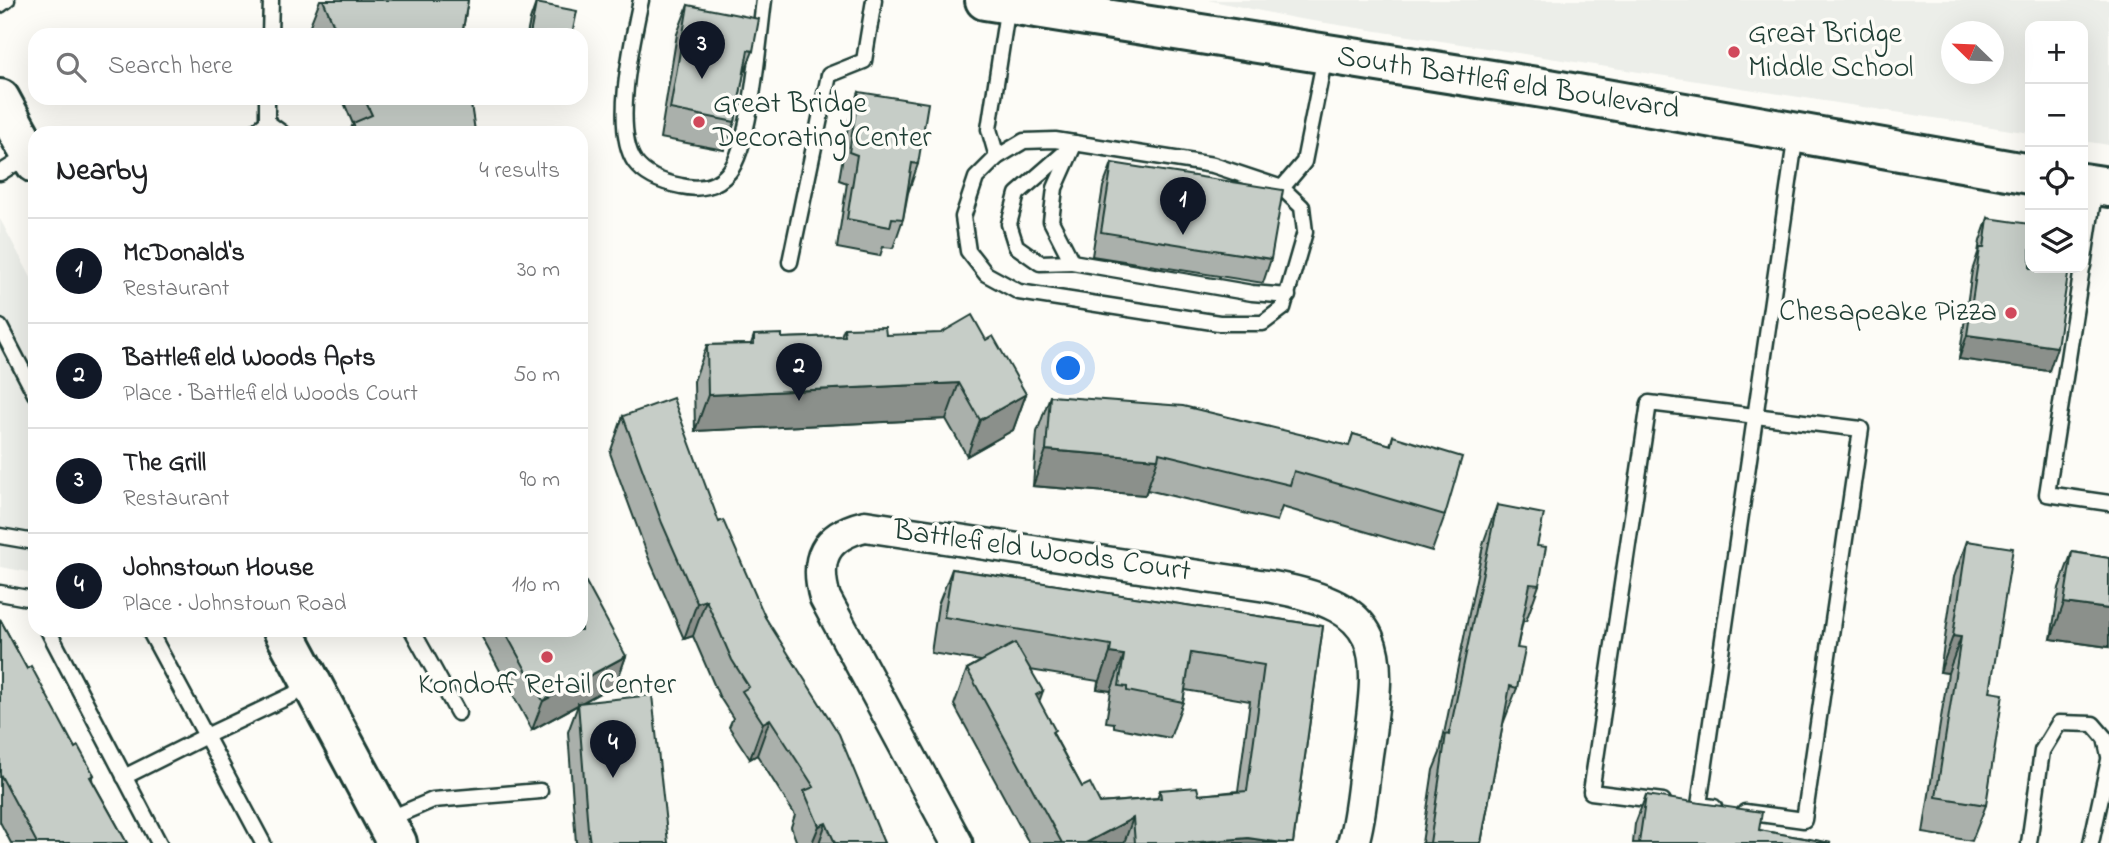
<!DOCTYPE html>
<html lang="en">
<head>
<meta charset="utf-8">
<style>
  :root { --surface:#fff; --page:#f2f2f2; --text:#202124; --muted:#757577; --line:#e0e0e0; --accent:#111827 }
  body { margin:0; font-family:"Indie Flower",sans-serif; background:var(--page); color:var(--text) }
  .controls { position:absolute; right:21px; top:21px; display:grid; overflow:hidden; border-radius:14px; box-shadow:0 7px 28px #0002 }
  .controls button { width:63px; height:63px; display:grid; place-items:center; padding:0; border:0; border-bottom:2px solid var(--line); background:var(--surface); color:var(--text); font:35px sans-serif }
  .compass { position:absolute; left:1941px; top:21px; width:63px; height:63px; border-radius:50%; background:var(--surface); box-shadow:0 7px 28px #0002; rotate:293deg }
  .you { position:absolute; left:1069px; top:369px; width:24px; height:24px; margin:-18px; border:5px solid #fff; border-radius:50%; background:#1a73e8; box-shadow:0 0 0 10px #1a73e833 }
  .badge { display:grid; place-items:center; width:46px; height:46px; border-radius:50%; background:var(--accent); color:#fff; font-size:23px; font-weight:700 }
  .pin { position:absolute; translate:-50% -58px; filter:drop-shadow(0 2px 4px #0008) }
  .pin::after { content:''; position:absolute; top:37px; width:24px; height:21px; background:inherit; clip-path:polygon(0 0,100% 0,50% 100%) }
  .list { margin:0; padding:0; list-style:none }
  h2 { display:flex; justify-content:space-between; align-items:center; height:91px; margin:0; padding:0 28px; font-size:30px }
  h2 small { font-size:23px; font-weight:400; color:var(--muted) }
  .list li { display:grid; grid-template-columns:46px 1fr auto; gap:21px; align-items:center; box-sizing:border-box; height:105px; padding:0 28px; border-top:2px solid var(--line) }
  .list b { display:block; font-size:26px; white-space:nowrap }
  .list p { margin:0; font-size:23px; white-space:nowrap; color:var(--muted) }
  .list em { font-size:23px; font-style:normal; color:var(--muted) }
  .icon { flex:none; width:38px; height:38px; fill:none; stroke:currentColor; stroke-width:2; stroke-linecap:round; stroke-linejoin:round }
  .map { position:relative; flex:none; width:2109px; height:843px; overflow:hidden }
  .search { position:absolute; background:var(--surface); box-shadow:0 7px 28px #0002; left:28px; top:28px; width:560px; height:77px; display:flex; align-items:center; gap:18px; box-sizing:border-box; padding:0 24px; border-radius:21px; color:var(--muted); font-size:26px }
  .panel { position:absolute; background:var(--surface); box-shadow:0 7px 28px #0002; left:28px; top:126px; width:560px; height:511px; border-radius:21px }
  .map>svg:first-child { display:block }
  .built { fill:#eceee9; fill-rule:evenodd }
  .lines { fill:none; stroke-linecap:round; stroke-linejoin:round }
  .lane-casing { stroke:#1f3d34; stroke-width:19 }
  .street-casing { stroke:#1f3d34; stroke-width:35 }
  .secondary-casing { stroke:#1f3d34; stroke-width:44 }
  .primary-casing { stroke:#1f3d34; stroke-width:44 }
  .lane { stroke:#fdfcf7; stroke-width:14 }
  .street { stroke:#fdfcf7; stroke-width:30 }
  .secondary { stroke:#fdfcf7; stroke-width:38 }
  .primary { stroke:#fdfcf7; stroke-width:38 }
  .wall { fill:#aab0ab; stroke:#1f3d34; stroke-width:2; fill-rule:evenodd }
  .shaded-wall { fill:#8b908b; stroke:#1f3d34; stroke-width:2 }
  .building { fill:#c6cdc7; stroke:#1f3d34; stroke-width:2 }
  .poi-dot { fill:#d1495b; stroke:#fdfcf7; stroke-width:2.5 }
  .labels { text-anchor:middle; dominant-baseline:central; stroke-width:7; stroke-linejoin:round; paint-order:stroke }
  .poi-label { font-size:30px; fill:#1f3d34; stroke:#fdfcf7; text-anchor:start }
  .street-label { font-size:30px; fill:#1f3d34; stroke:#fdfcf7 }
</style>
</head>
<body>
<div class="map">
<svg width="2109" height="843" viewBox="0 0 2109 843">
  <rect width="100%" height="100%" fill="#fdfcf7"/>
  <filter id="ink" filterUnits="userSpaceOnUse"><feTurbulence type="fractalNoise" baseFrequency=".0143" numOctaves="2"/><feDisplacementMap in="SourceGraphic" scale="14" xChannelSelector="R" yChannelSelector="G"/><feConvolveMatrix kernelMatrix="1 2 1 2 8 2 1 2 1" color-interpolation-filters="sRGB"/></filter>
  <g filter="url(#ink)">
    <g class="built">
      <path d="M1208,0h901v145l-26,-4v-115h-53v107l-736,-115zM1952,32h42v42h-42z"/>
      <polygon points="0,219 35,285 35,573 0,567"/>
    </g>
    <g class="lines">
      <g class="lane-casing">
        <g id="lane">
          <path d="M641,0c-8,38 -29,129 -6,162 11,15 30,21 46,24 18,4 36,1 48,-14 22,-26 30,-135 35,-172"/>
          <polyline points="0,5 7,0"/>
          <polyline points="270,35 271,0"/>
          <polyline points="267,122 282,133"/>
          <polyline points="254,133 267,122 267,98"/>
          <polygon points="1055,140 1213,165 1282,188 1302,207 1305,232 1283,308 1263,323 1219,323 1019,292 986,274 968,251 963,217 976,178 997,157 1024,141"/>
          <polyline points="1075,143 1055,188 1051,221 1072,262 1252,293 1288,296"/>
          <polyline points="1071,147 1017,194 1009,224 1016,246 1040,263 1072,262"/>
          <polyline points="997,157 989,129 1008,5"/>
          <polyline points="0,173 29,155"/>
          <polyline points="1282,188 1304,162 1325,56"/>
          <polyline points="790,262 829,75 864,61 874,0"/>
          <polyline points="2083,266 2095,187"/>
          <polyline points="2082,268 2047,494 2109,503"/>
          <polyline points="0,327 35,394"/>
          <polyline points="0,536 35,542"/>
          <polyline points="0,593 33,599 35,604"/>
          <polyline points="48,630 159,843"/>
          <polyline points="412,630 458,713"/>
          <polyline points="124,777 206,736 149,630"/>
          <polyline points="1663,801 1591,792 1649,403 1861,429 1804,820 1745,812"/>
          <polyline points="1714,807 1699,805 1796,134"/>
          <polyline points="386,820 433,800 540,791"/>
          <polyline points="263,843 206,736 311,686"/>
          <polyline points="2029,843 2042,751 2059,723 2093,724 2105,738 2109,756"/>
          <polyline points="2091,843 2109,760"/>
        </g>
      </g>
      <g class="street-casing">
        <path id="street" d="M957,843l-132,-245c-11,-39 -1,-62 40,-72l408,61c113,21 109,61 95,161 -5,31 -6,65 -15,95"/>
      </g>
      <g class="secondary-casing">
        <g id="secondary">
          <polyline points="0,99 35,163"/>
          <polyline points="283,630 397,843"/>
        </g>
      </g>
      <g class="primary-casing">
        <g id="primary">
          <polyline points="985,0 1549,89 2030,174"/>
          <polyline points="2083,183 2109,187"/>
        </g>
      </g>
      <use href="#lane" class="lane"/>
      <use href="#street" class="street"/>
      <use href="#secondary" class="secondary"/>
      <use href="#primary" class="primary"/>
    </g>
    <g class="wall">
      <polygon points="320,0 468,0 462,35 315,35 310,25"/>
      <polygon points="536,3 572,35 527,35 530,20"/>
      <polygon points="688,5 753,51 743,76 735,122 724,150 660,138 677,34"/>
      <polygon points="859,92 918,164 908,193 903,219 893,248 883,247 880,256 837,248 847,183 839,180 849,120"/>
      <polygon points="342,98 470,98 474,133 349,133 353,124"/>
      <polygon points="1112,163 1271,259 1263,283 1092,256 1103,187"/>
      <polygon points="1988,218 2049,371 1959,359 1972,271 1978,253 1980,241"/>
      <polygon points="844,328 886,335 986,340 1026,394 1013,430 967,456 946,419 695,431 694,381 707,345 751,344 754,335 782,338 841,336"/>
      <polygon points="1050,396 1349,446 1353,434 1390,445 1393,436 1445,515 1432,551 1282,507 1277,521 1147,490 1145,495 1033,486 1037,432"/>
      <polygon points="623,416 719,522 765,617 884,843 797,843 791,827 795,815 757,755 750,759 729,727 733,718 719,696 693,636 684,639 649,559 610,453"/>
      <polygon points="1497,505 1539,585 1526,621 1523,621 1517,648 1517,688 1503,724 1481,843 1422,843 1433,770 1440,753 1484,541"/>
      <polygon points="1967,541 1990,692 1986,805 1972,841 1923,833 1948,673 1940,672 1954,577"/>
      <polygon points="2072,552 2109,558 2109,647 2051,639 2059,588"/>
      <path d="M952,569l371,57 -30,217h-264l-75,-138 13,-36 14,-8 -50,-8 7,-48zM1030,670l68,11 -1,8 14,2 -5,31 8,1v4l56,11 13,-36 2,-12 65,11 -12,90 -39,4 -39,-5 -3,8 -57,5 -18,-16 -28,-52 -15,-34z"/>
      <polygon points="0,619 27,669 75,748 94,775 92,780 127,843 11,843 0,822"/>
      <polygon points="478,630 581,630 626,656 616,684 581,703 668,843 576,843 568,732 578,705 532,730"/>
      <polygon points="1646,795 1759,830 1831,843 1633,843 1635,824"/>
    </g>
    <g class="shaded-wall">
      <polygon points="1967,335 2057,347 2049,371 1959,359"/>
      <polygon points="959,383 946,419 695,431 708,395"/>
      <polygon points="1026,394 1013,430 967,456 980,420"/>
      <polygon points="1046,450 1158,459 1145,495 1033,486"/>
      <polygon points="706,600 693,636 684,639 697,603"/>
      <polygon points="2064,603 2109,609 2109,647 2051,639"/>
      <polygon points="1953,636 1961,637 1948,673 1940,672"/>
      <polygon points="1110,653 1124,655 1111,691 1097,689"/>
      <polygon points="626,656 616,684 532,730 543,701"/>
      <polygon points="1043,691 1030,727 1036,695"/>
      <polygon points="770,719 757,755 750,759 763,723"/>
      <polygon points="1133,818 1124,843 1086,843"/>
      <polygon points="826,823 819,843 812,843 819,826"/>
      <polygon points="1248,838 1282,843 1188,843"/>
    </g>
    <g class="building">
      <polygon points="323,0 468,0 462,35 338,35"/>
      <polygon points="536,3 577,11 572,35 530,35"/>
      <polygon points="688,5 759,19 753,51 748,50 735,122 670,109"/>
      <polygon points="859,92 928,103 918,164 912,163 903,219 892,218 890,227 847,219 857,155 849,152"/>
      <polygon points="364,98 470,98 475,131 459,133 357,133 353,123 372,115"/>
      <polygon points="1112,163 1283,190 1271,259 1101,232"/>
      <polygon points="1988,218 2030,224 2030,268 2069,268 2057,347 1967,335 1980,248 1984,248"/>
      <polygon points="972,315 986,340 993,336 1026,394 980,420 959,383 708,395 707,345 754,344 754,335 782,334 782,338 845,336 844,328 885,327 886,335 941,333"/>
      <polygon points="1050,396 1183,406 1349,446 1353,434 1391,445 1393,436 1462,457 1445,515 1294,471 1290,485 1159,453 1158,459 1046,450"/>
      <polygon points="673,398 719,522 723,520 765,617 839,734 884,843 835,843 826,823 819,826 804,791 814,787 770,719 763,723 742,691 749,687 732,660 706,600 697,603 662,523 623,416"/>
      <polygon points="1497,505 1544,514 1537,546 1546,547 1539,585 1530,584 1517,648 1525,649 1517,688 1510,686 1481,843 1430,843 1446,734 1449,735"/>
      <polygon points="1967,541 2013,548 1990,692 2003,694 1986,805 1936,797 1961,637 1953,636"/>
      <polygon points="2072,552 2109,558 2109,609 2064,603"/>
      <polygon points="952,569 1323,626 1293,843 1282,843 1248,838 1188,843 1135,843 1133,818 1086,843 1062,843 967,669 1015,643 1043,691 1036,695 1055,730 1052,732 1082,787 1090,783 1100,803 1161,798 1160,790 1197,787 1199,795 1247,791 1264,665 1191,653 1183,702 1127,691 1127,687 1119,686 1124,655 1110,653 1111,645 944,617"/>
      <polygon points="581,573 626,656 543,701 504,630 581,630"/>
      <polygon points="0,619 27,669 31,666 75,748 78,746 94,775 90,777 127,843 37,843 0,774"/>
      <polygon points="652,695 668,843 590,843 588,829 578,703"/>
      <polygon points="1646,795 1762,812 1759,830 1831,843 1639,843"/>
    </g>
  </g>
  <g class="poi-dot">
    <circle cx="1734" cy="52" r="7"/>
    <circle cx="699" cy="122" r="7"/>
    <circle cx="2011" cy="313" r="7"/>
    <circle cx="547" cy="657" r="7"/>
  </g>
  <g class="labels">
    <g class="poi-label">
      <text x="1748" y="35">Great Bridge<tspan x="1748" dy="34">Middle School</tspan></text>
      <text x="713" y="105">Great Bridge<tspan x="713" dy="34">Decorating Center</tspan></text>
      <text x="1997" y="313" text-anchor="end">Chesapeake Pizza</text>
      <text x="547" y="686" text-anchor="middle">Kondoff Retail Center</text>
    </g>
    <g class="street-label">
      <text transform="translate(1508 84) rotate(9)">South Battlefield Boulevard</text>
      <text transform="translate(1042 552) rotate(8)">Battlefield Woods Court</text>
    </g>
  </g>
</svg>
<div class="controls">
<button>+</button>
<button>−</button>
<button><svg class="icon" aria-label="locate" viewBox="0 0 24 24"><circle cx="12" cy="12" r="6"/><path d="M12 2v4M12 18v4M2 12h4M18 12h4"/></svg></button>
<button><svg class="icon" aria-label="layers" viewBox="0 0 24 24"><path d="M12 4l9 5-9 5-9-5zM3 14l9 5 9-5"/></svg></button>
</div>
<svg class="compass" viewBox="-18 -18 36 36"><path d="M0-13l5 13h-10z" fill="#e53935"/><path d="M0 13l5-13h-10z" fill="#757577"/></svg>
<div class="you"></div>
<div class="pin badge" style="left:1183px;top:235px">1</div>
<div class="pin badge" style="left:799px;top:401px">2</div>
<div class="pin badge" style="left:702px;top:79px">3</div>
<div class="pin badge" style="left:613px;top:778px">4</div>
<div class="search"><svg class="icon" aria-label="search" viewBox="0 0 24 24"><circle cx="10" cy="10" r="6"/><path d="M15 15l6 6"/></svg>Search here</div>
<section class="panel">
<h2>Nearby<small>4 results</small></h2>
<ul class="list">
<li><span class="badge">1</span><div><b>McDonald's</b><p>Restaurant</p></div><em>30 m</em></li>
<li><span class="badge">2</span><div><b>Battlefield Woods Apts</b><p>Place · Battlefield Woods Court</p></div><em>50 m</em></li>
<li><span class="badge">3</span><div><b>The Grill</b><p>Restaurant</p></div><em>90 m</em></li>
<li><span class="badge">4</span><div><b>Johnstown House</b><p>Place · Johnstown Road</p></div><em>110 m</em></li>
</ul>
</section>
</div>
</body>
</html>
